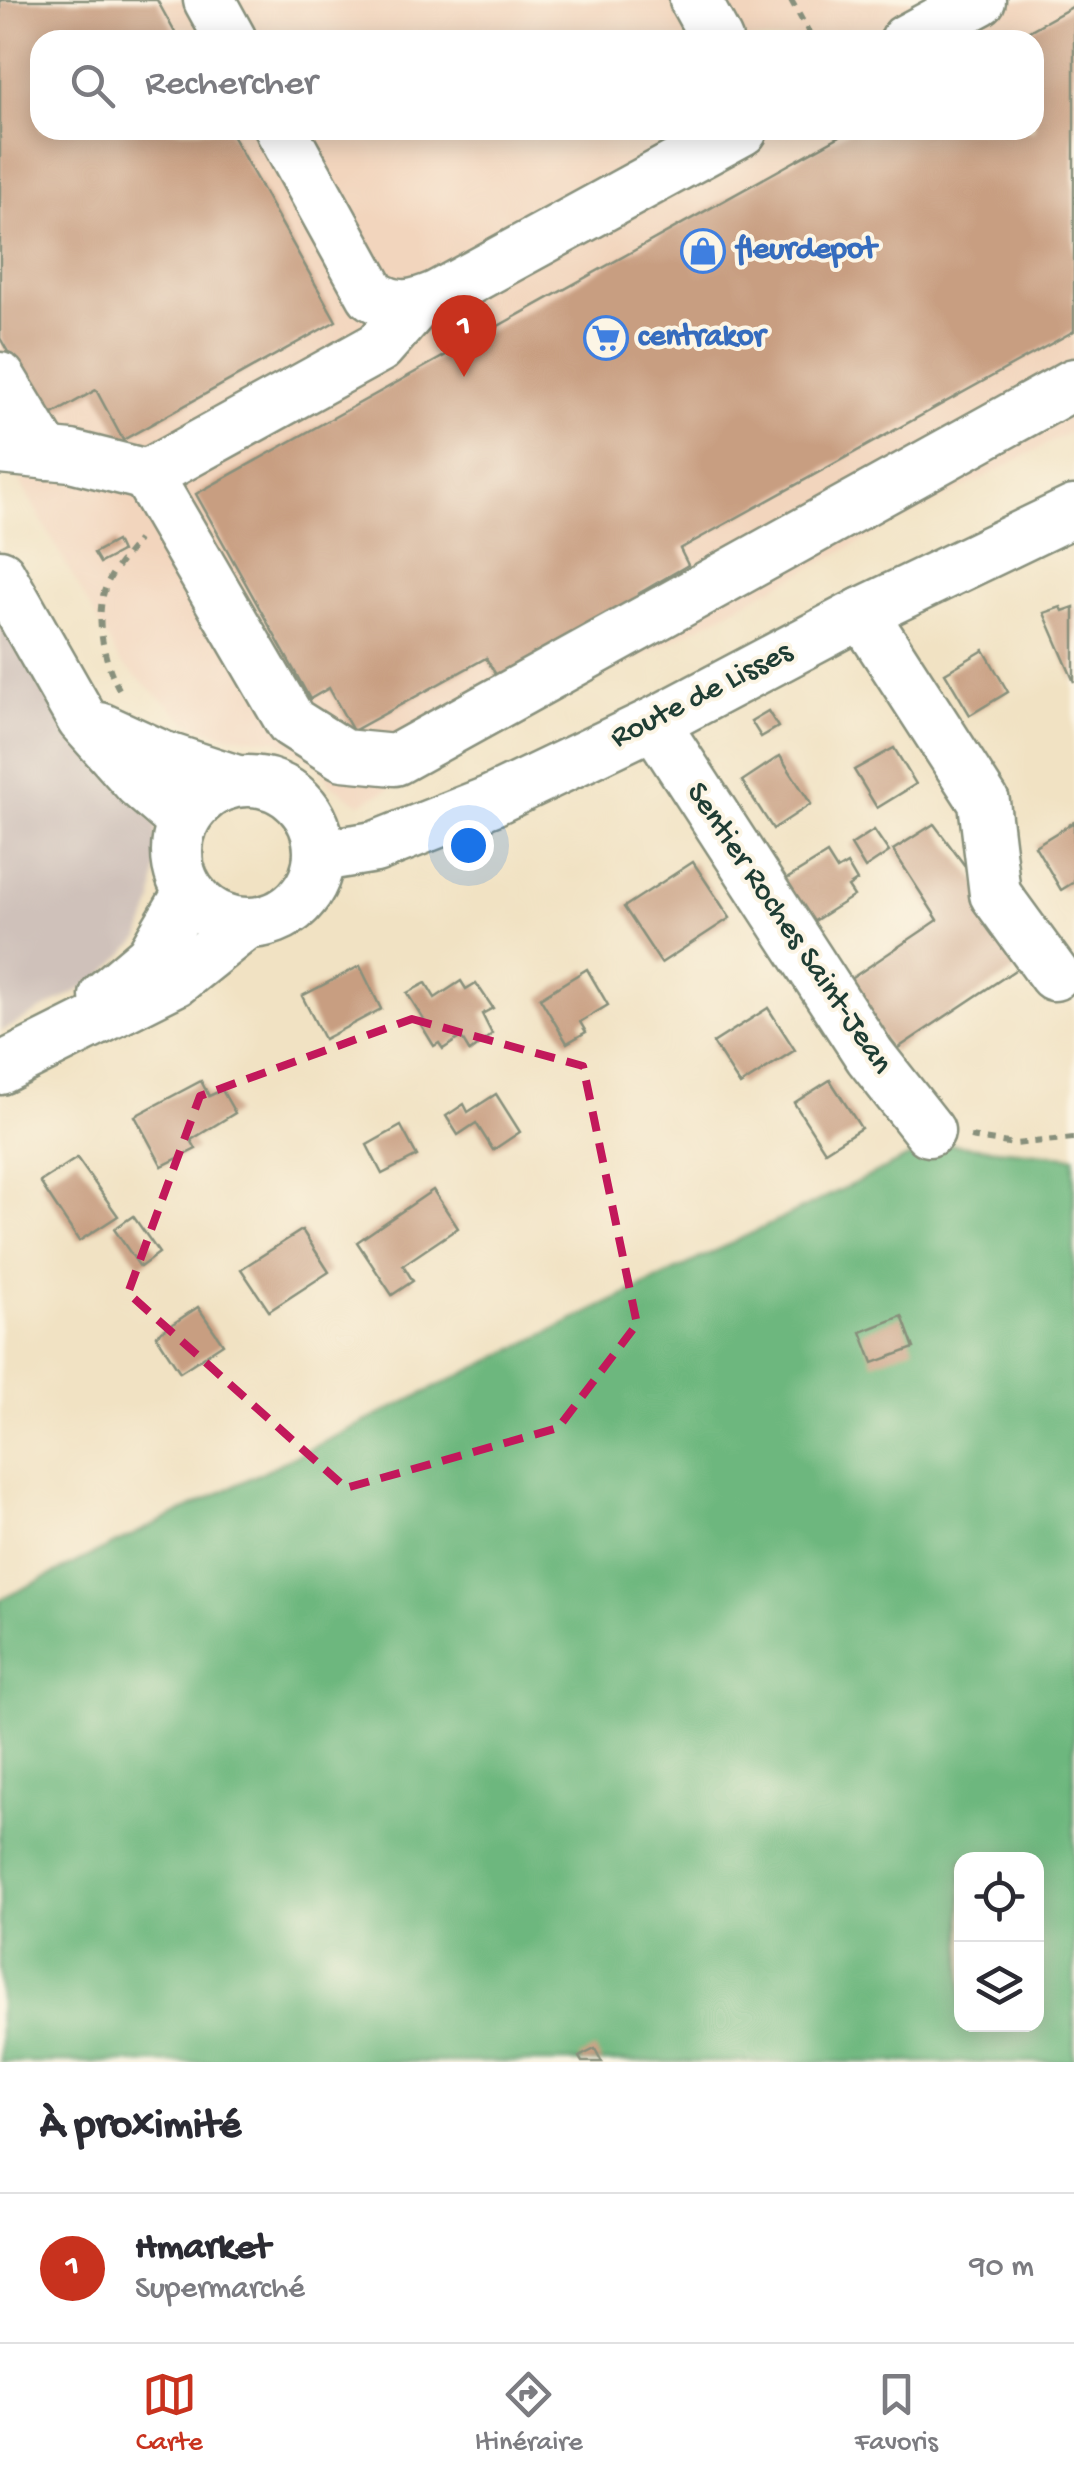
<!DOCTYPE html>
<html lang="fr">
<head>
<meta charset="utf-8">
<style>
  :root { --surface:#fff; --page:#f7f7f7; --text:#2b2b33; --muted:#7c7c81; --line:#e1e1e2; --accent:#c8321e }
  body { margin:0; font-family:"Gochi Hand",sans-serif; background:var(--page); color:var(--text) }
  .controls { position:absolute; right:30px; bottom:30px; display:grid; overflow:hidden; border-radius:20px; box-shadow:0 5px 25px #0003 }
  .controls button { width:90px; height:90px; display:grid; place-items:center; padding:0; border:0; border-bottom:2px solid var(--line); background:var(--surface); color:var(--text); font:50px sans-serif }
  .you { position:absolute; left:468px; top:845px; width:35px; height:35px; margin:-25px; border:8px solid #fff; border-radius:50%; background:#1a73e8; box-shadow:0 0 0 15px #1a73e833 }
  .badge { display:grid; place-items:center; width:65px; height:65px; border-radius:50%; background:var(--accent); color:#fff; font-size:32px; font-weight:700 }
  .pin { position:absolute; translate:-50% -82px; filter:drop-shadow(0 2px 5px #0008) }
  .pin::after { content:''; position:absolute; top:52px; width:35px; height:30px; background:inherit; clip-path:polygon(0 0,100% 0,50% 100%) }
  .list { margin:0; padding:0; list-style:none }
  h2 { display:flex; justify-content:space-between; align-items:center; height:130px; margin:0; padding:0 40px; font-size:42px }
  h2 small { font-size:32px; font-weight:400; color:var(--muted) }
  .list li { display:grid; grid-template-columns:65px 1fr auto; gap:30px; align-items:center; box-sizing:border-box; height:150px; padding:0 40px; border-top:2px solid var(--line) }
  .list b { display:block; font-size:38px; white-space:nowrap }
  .list p { margin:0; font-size:32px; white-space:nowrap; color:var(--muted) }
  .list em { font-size:32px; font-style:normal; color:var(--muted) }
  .icon { flex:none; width:55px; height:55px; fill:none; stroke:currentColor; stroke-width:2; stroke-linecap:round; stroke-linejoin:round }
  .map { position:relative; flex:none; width:1074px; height:2062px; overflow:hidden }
  .search { position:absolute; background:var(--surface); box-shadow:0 5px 25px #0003; left:30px; right:30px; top:30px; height:110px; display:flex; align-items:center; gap:25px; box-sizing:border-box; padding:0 35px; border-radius:30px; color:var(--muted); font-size:38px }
  .sheet { height:280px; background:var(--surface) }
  nav { display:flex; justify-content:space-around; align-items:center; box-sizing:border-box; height:140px; border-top:2px solid var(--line); background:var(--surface); font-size:28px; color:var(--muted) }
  nav a { display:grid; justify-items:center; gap:5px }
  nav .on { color:var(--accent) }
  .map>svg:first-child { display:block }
  .built { fill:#f2d5bd; fill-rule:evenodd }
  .industrial { fill:#cfc1ba }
  .forest { fill:#6db77e; stroke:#467a59; stroke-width:2.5; fill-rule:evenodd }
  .building { fill:#c89e81 }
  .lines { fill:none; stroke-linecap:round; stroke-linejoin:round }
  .minor-casing { stroke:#88907c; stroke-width:55 }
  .path { stroke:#88907c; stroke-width:6; stroke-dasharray:8 8; stroke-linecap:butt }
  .minor { stroke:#fff; stroke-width:50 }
  .marked { fill:none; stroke:#c2185b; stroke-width:8; stroke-dasharray:20 12; stroke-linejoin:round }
  .labels { text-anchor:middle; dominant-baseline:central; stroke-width:8; stroke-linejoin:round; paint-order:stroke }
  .shop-label { font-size:32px; font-weight:bold; fill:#366cbe; stroke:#fcf5e5; text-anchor:start }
  .street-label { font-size:32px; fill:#1f3d34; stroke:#fcf5e5 }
</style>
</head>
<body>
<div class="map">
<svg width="1074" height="2062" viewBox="0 0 1074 2062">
  <rect width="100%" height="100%" fill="#fcf5e5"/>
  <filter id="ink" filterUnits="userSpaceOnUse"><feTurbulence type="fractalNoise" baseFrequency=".01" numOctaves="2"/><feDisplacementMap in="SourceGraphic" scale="20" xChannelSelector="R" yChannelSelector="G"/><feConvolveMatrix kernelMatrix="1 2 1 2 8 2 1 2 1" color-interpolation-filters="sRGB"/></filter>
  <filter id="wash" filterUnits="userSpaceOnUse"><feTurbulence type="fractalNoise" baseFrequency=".0048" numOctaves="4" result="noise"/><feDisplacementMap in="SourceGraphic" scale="40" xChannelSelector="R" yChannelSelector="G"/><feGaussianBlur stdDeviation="2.25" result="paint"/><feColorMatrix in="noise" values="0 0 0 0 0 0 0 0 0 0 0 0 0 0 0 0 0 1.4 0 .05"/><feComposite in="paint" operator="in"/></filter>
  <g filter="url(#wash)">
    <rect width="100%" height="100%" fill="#f1e2c3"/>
    <path class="built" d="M0,0h1074v430l-714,374 -30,-20 -12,-19 -41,-25 -54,-5 -36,-13 -67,-60 -120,-217zM40,40h994v90h-994z"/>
    <polygon class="industrial" points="0,583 156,825 157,859 153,902 140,938 98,980 0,1032"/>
    <path class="forest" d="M937,1143l137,14v905h-1074v-462zM962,1860h74v164h-74z"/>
    <g id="blocks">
      <g class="building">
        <polygon points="0,0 157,0 179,40 40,40 40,130 229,130 336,321 123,440 96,390 46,418 0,338"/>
        <polygon points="1074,6 1074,331 680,549 688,565 638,594 644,605 502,685 486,658 353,731 329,688 310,699 196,494 851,130 1034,130 1034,40 1013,40"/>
        <polygon points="116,541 121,552 100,563 94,553"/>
        <polygon points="1061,607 1063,611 1074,607 1074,682 1044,613"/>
        <polygon points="984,650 1008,692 970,715 945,673"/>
        <polygon points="768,711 778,727 761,737 751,721"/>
        <polygon points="894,748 916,784 877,808 854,770"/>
        <polygon points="780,756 811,804 773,829 742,781"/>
        <polygon points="1074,822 1074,882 1061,890 1035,846"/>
        <polygon points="934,824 1033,958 892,1052 846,982 938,920 893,850"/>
        <polygon points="874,830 889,852 865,868 851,845"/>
        <polygon points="827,854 837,870 847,864 857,881 848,887 854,896 808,925 782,882"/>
        <polygon points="693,862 730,918 661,963 624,907"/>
        <polygon points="360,966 381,1009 324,1039 302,996"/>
        <polygon points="587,969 608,1005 580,1022 586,1032 567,1043 540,998"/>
        <polygon points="461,981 466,989 476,983 493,1008 482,1014 492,1034 470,1052 461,1037 443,1049 439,1043 434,1046 420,1023 424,1020 407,993 426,983 435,998"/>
        <polygon points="768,1008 795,1050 740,1085 713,1043"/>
        <polygon points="830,1080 861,1128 825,1151 794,1103"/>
        <polygon points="201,1081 209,1096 222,1090 235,1113 191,1140 196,1149 162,1166 135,1116"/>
        <polygon points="496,1094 520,1132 493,1150 476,1123 458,1135 446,1116 464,1104 468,1112"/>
        <polygon points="401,1126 417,1156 382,1174 367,1145"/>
        <polygon points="77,1158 118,1216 79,1241 40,1182"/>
        <polygon points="433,1190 458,1228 403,1265 413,1281 392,1295 357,1242"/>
        <polygon points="133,1216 159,1253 140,1267 114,1229"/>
        <polygon points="302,1230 329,1272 269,1311 241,1269"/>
        <polygon points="198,1307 223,1344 180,1372 156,1335"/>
        <polygon points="902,1316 914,1348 873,1363 861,1332"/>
        <polygon points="595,2049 602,2062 582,2062 579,2057"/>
      </g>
    </g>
  </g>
  <g filter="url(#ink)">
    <use href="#blocks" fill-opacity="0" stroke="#88907c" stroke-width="2.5"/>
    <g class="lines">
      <g class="minor-casing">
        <g id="minor">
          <polyline points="209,0 231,40"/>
          <polyline points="695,0 717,40"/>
          <polyline points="906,40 980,0"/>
          <path d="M281,130l91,165c25,15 40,12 66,1l304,-166"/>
          <polyline points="415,306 379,347 147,475 291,722 343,755 395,760 1074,384"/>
          <polyline points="0,378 46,454"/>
          <polyline points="0,449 71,456 147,475"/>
          <polyline points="0,575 82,719 139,783 183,821"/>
          <polyline points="862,613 984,802 995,894 1054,975"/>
          <polyline points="654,723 870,1056 929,1131"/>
          <polyline points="100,728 161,756 237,781"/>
          <circle cx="248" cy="852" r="71"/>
          <polyline points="320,856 375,847 491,801 654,723 862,613 1074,511"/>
          <polyline points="105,996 151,957 189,893"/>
          <polyline points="0,1069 175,981 246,924"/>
        </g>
      </g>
      <g class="path">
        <polyline points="791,0 813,40"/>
        <path d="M119,689c-16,-29 -27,-78 -10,-109 7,-14 20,-27 29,-40"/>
        <polyline points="288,792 298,776"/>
        <polyline points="970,1137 1014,1144 1074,1138"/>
      </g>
      <use href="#minor" class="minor"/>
    </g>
  </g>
  <path class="marked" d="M412,1019l171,47 54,258 -79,104 -212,60 -218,-195 72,-197z"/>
  <defs>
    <g id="shop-ring" transform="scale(2.25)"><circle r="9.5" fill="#fcf5e5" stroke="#3f7fe0" stroke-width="1.5"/><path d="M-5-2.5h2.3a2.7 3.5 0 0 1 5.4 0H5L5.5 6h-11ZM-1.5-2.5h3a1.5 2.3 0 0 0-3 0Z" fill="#3f7fe0"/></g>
    <g id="supermarket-ring" transform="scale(2.25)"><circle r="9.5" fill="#fcf5e5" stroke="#3f7fe0" stroke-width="1.5"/><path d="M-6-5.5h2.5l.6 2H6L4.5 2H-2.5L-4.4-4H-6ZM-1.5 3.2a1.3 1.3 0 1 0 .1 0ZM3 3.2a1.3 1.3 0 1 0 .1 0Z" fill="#3f7fe0"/></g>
  </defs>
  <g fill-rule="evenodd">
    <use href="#shop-ring" x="703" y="251"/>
    <use href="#supermarket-ring" x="606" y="338"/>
  </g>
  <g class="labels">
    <g class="shop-label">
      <text x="736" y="251">fleurdepot</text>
      <text x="638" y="338">centrakor</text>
    </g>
    <g class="street-label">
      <text transform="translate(702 696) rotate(-27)">Route de Lisses</text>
      <text transform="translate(788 929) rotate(56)">Sentier Roches Saint-Jean</text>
    </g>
  </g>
</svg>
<div class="controls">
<button><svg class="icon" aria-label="locate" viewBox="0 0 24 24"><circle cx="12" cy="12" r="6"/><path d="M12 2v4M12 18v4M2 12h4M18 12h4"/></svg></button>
<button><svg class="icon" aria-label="layers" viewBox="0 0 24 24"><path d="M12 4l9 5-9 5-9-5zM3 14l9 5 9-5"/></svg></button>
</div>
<div class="you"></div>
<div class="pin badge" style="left:464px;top:377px">1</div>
<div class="search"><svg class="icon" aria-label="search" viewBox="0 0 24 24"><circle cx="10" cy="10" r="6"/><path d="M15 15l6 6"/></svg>Rechercher</div>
</div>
<section class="sheet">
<h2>À proximité<small></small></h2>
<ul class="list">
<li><span class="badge">1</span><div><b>Hmarket</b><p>Supermarché</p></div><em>90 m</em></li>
</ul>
</section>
<nav>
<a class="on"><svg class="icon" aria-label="map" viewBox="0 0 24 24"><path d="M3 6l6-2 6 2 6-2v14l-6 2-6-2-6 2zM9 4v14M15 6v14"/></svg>Carte</a>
<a><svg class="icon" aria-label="directions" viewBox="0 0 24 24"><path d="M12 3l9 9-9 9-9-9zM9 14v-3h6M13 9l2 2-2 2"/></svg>Itinéraire</a>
<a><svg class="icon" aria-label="saved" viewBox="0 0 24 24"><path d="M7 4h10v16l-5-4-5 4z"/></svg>Favoris</a>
</nav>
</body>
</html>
